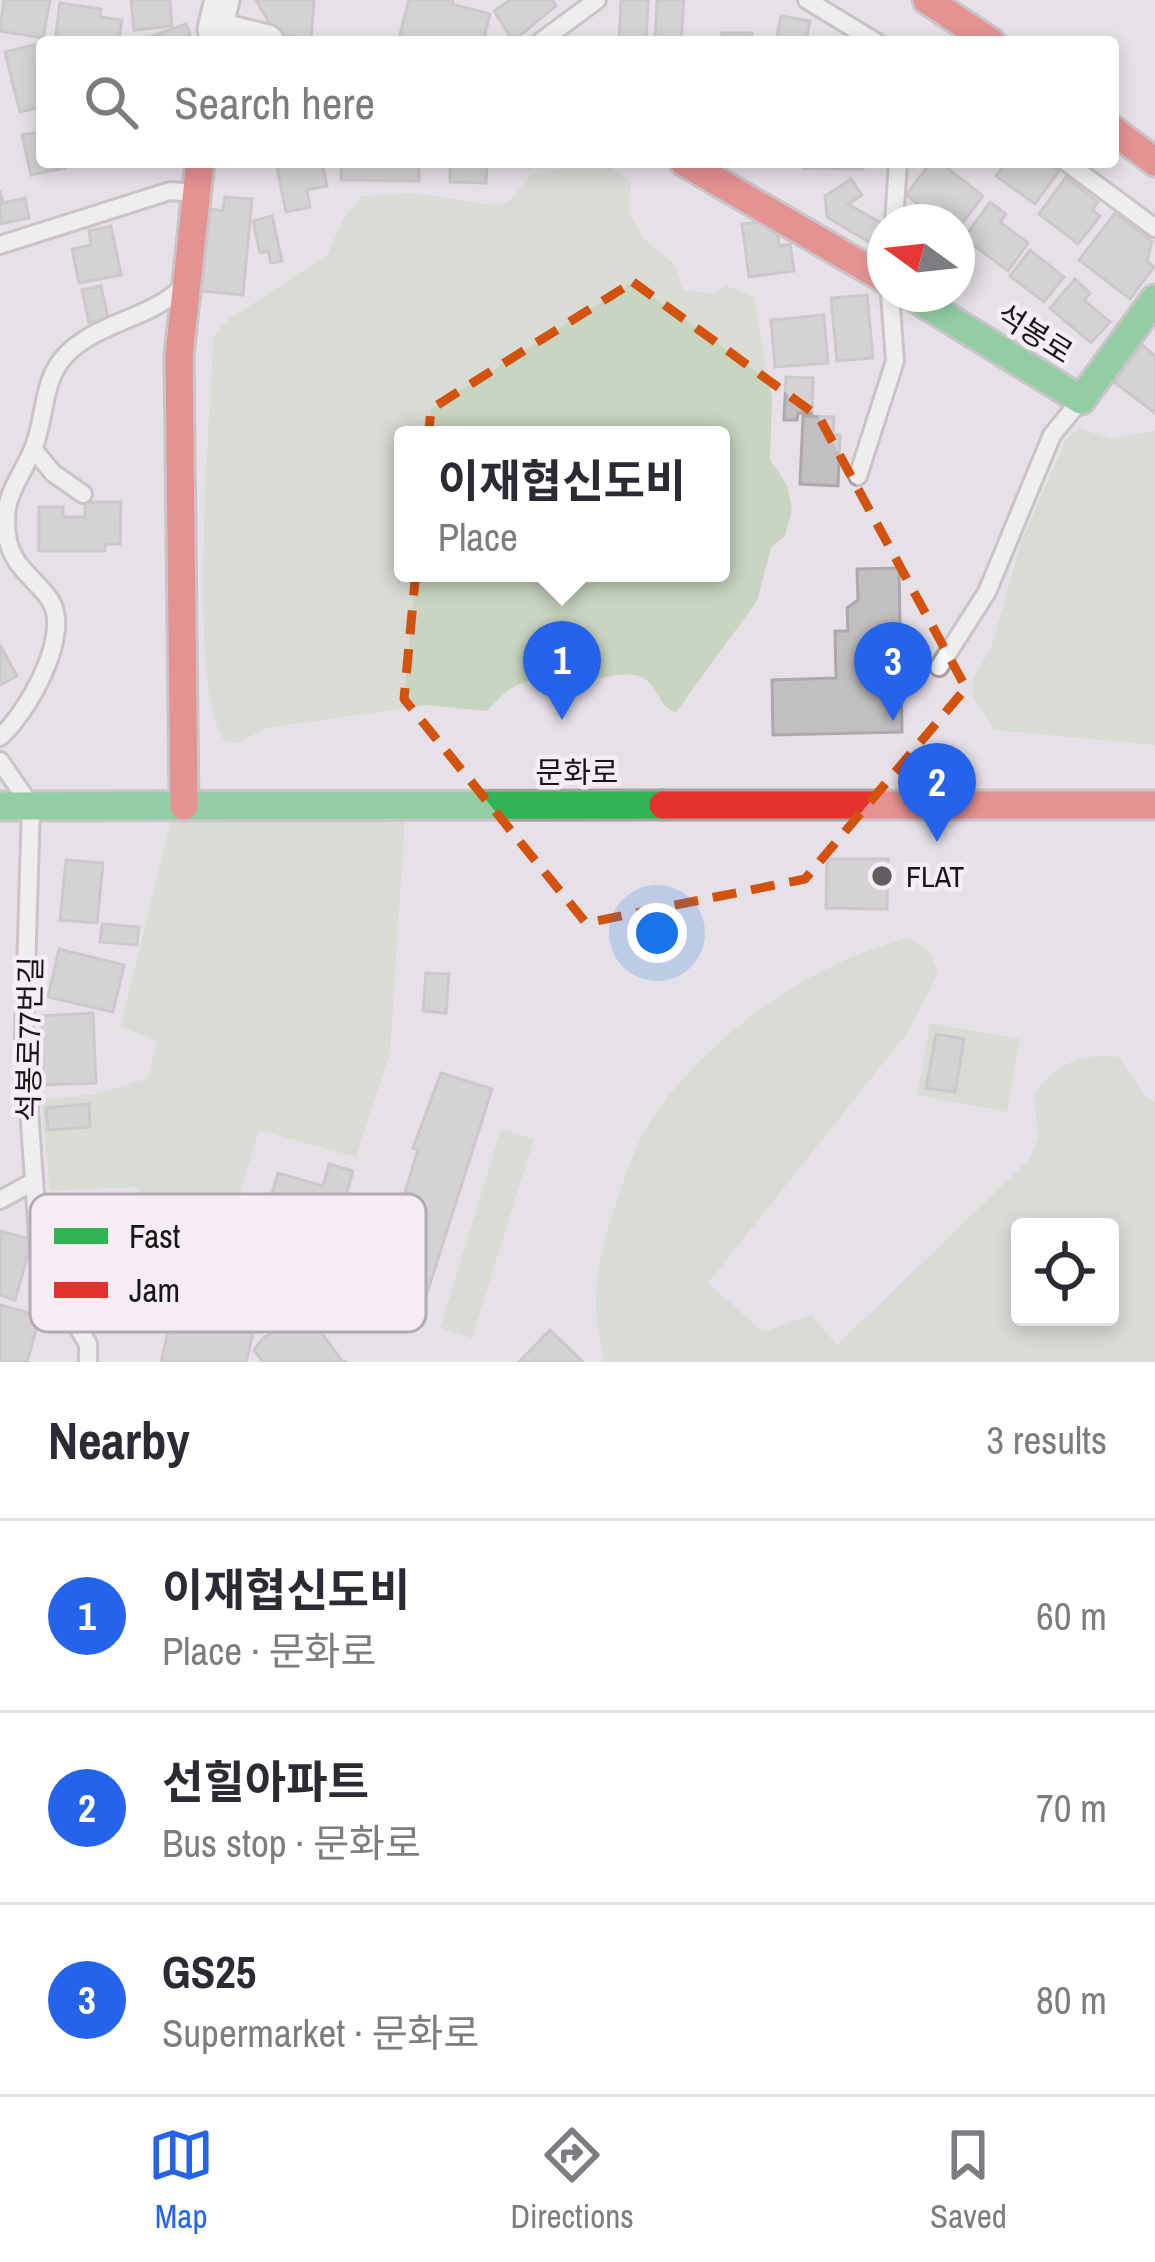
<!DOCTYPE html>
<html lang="en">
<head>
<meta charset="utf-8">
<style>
  :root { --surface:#fff; --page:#f2f2f3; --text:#2b2b33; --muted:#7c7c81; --line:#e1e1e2; --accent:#2563eb }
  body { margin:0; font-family:"Archivo Narrow","Noto Sans KR",sans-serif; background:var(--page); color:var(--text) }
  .controls { position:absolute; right:36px; bottom:36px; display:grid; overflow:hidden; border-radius:12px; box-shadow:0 6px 18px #0003 }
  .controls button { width:108px; height:108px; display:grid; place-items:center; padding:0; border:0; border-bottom:3px solid var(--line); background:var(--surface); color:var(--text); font:60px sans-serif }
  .compass { position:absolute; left:867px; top:204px; width:108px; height:108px; border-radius:50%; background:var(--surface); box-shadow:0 6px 18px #0003; rotate:285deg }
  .you { position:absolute; left:657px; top:933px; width:42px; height:42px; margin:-30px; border:9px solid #fff; border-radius:50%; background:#1a73e8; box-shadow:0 0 0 18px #1a73e833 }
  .badge { display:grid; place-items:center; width:78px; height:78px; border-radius:50%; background:var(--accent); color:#fff; font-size:39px; font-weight:700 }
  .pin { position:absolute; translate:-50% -99px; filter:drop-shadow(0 3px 6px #0008) }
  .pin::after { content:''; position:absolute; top:63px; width:42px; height:36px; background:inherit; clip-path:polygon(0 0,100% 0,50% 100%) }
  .popup { position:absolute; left:394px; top:426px; width:336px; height:156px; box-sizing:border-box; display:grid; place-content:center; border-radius:12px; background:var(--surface); filter:drop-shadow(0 3px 9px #0005); font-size:39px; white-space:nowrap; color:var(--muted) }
  .popup b { font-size:45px; color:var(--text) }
  .popup::after { content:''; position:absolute; left:50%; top:100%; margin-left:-24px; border:24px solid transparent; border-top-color:var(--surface) }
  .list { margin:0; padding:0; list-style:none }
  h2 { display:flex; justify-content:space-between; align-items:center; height:156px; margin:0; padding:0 48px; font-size:51px }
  h2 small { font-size:39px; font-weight:400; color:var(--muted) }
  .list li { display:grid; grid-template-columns:78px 1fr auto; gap:36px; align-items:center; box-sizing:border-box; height:192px; padding:0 48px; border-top:3px solid var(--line) }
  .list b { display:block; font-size:45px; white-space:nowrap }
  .list p { margin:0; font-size:39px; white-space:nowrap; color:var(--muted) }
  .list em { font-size:39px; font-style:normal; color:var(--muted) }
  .icon { flex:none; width:66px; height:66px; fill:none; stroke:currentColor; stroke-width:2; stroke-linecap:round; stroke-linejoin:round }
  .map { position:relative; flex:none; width:1155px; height:1362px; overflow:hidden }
  .search { position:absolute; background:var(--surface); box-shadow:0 6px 18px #0003; left:36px; right:36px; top:36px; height:132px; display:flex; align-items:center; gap:30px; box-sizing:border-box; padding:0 42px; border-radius:12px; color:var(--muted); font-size:45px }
  .sheet { height:732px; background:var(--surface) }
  nav { display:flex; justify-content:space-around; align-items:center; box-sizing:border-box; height:168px; border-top:3px solid var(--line); background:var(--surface); font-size:33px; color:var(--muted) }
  nav a { display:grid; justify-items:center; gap:6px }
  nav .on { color:var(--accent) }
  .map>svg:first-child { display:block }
  .green { fill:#c9d5c0; fill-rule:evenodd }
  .building { fill:#c2bfc2; stroke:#aca8ab; stroke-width:3 }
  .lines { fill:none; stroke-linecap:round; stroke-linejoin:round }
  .lane-casing { stroke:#a5a1a5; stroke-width:22 }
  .street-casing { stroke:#a5a1a5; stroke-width:39 }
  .fast-casing { stroke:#a5a1a5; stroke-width:33 }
  .jam-casing { stroke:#a5a1a5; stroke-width:33 }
  .lane { stroke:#fbfafb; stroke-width:16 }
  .street { stroke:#fbfafb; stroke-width:33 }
  .fast { stroke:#30b455; stroke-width:27 }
  .jam { stroke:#e5322d; stroke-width:27 }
  .marked { fill:none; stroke:#d3520d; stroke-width:9; stroke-dasharray:24 15; stroke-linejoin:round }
  .poi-dot { fill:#615d60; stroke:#f6ecf4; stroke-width:4.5 }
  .labels { text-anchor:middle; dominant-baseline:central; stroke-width:9; stroke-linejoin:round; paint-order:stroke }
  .street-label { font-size:30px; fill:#191618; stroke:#f6ecf4 }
  .poi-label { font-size:30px; fill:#191618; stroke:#f6ecf4; text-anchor:start }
  .key { fill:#f6ecf4; stroke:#b4acb2; stroke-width:3 }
  .key-label { font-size:33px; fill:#191618 }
</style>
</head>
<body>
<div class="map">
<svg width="1155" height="1362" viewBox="0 0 1155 1362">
  <rect width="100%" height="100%" fill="#e6e1e6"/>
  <g class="green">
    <path d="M590,162l18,3 23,18 -2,29 14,26 32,27 8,25 31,4 11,-9 29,12 18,101 -2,61 17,27 5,23 -7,27 -14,12 -14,53 -81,111c-18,-4 -16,-23 -31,-33 -19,-13 -53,5 -75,4 -16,-1 -30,-6 -47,0 -17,5 -24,17 -37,28l-60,-6 -159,23 -30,15 -13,-3c-38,-55 -13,-322 -11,-403l15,-17 99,-65 17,-37 18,-22 51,-3 80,12 16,-4 22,-26zM403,435h318v138h-318z"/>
    <polygon points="1079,428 1111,439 1155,431 1155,745 994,730 973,697 973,678 991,648 1021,542 1066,439"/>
    <polygon points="405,817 390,1053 356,1157 259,1130 232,1220 186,1251 135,1187 50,1191 41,1100 96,1094 148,1078 157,1040 120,1027 171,821"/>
    <path d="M908,938l22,13 8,23 -30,58 -200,251 55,49 48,-17 26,30 193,-186 8,-23 -4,-42c22,-30 48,-42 85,-37l28,41 8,3v261h-550c-16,-55 -9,-99 9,-153 11,-31 21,-67 40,-94 62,-85 153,-150 254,-177zM1020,1227h90v90h-90z"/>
    <polygon points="930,1023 1020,1039 1007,1112 917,1095"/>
    <polygon points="501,1129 534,1139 472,1338 440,1328"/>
  </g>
  <g class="building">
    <polygon points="4,0 50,0 43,38 0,31"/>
    <polygon points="131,0 170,0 172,26 134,30"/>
    <polygon points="256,0 314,0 311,41 275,33"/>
    <polygon points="409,0 453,0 452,4 490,14 483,42 398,42"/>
    <polygon points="510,0 552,0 556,6 513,41 494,11"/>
    <polygon points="621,0 648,0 646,42 619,42"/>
    <polygon points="657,0 684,0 681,42 655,42"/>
    <polygon points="60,3 101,9 100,17 122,20 119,40 55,40"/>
    <polygon points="781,16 810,21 806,42 776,42"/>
    <polygon points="186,24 193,42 136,42"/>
    <rect x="722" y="33" width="30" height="9"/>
    <polygon points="42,43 42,107 20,112 5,52"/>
    <polygon points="42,131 42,162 64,162 65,168 31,175 22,135"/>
    <polygon points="276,162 322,162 327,186 307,190 310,207 286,212"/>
    <polygon points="341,162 419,162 419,181 341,180"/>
    <polygon points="450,162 487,162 486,183 450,182"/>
    <polygon points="803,162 863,162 863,169 803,168"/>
    <polygon points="931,162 940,162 983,196 957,230 957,222 941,222 906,195"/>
    <polygon points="1006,162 1047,162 1059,171 1035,204 996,176"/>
    <polygon points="1066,177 1098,202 1092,210 1100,216 1078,244 1039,214"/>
    <polygon points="851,179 862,195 848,204 883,224 872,244 827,217 825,196"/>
    <polygon points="0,190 3,203 25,198 29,218 0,224"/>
    <polygon points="225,197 252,199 243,295 201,291 209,209 223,211"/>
    <polygon points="990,202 1006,214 1000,222 1028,243 1008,271 964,238"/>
    <polygon points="1115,213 1152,241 1147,261 1154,267 1130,299 1079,260"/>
    <polygon points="272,216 282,261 271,263 268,251 260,253 253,221"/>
    <polygon points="776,220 779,246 790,244 794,271 749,277 742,224"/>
    <polygon points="111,226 121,275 79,283 72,249 91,245 89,231"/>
    <polygon points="1030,250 1064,277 1044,302 1010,276"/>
    <polygon points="957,251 973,266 957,283"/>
    <polygon points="1075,279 1090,293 1084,300 1110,322 1091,343 1050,308"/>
    <polygon points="101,286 108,318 89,323 82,290"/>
    <polygon points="867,295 873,358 837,361 831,298"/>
    <polygon points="824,315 828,363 775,367 771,320"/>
    <polygon points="1142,345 1155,356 1155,413 1114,382"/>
    <polygon points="786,377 813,378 812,414 798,413 797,420 784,420"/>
    <polygon points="803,416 834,417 833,434 840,435 838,486 800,484"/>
    <polygon points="85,502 121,502 120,544 105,544 105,551 39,551 39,507 63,507 63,517 85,517"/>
    <polygon points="899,568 902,732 773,735 772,680 836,678 835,631 848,631 847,608 858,600 857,569"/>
    <polygon points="0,645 17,676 0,685"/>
    <polygon points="827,859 888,859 887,909 826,908"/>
    <polygon points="66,860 103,863 97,923 60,920"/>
    <polygon points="102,924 139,927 137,945 100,942"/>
    <polygon points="59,949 124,965 113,1012 48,997"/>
    <polygon points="426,973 449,974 446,1013 423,1011"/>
    <polygon points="93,1013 96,1083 44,1085 41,1016"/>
    <polygon points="936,1034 964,1039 955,1092 926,1088"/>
    <polygon points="441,1073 492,1089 422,1309 380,1296 392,1237 397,1238 411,1194 405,1192 418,1150 413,1148"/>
    <polygon points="89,1104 90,1127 48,1130 46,1108"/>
    <polygon points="329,1164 353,1171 319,1288 231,1263 244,1218 263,1224 278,1173 323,1186"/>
    <polygon points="106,1199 108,1207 129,1200 138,1259 115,1267 107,1240 81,1248 70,1209"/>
    <polygon points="0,1231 32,1240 15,1300 0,1295"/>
    <polygon points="0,1305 40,1316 27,1362 0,1362"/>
    <polygon points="305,1310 342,1361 347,1362 263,1362 254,1350 263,1338"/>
    <polygon points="172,1314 253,1333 246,1362 161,1362"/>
    <polygon points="550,1330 583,1362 519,1362"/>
  </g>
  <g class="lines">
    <g class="lane-casing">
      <g id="lane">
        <polyline points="807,0 876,42"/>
        <polyline points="540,42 597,0"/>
        <polyline points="1066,162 1155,228"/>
        <polyline points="894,222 898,162"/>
        <polyline points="0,245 170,191 196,193"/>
        <polyline points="33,449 53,473 83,494"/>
        <polyline points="858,476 895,361 890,294"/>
        <polyline points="939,667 987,592 1052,435 1080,401"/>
        <path d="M0,737c26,-22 73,-103 50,-137 -14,-21 -36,-32 -42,-59 -8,-45 10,-56 25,-92 12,-28 9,-62 27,-87 27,-37 83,-41 117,-70"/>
        <polyline points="0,761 31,806 24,1038 40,1265 88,1344 88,1362"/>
        <polyline points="0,1200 31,1183"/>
      </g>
    </g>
    <g class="street-casing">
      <polyline id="street" points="222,0 215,29 267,42"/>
    </g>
    <g class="fast-casing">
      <g id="fast">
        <polyline points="909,294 1081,400 1155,299"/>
        <polyline points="0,806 663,805"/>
      </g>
    </g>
    <g class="jam-casing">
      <g id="jam">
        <polyline points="927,0 991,42"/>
        <polyline points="1113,130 1155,162"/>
        <polyline points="684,162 885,279"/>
        <polyline points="663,805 1155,805"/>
        <polyline points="184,806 179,355 200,162"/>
      </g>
    </g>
    <use href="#lane" class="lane"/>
    <use href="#street" class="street"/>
    <use href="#fast" class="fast"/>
    <use href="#jam" class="jam"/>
  </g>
  <path d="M0 0H1155V1362H0ZM633,282l186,135 147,271 -161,191 -219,44 -182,-224 27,-290z" fill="#e6e1e6" fill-opacity=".55" fill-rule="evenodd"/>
  <path class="marked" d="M633,282l186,135 147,271 -161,191 -219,44 -182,-224 27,-290z"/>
  <circle class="poi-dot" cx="882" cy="876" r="12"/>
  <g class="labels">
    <g class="street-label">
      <text transform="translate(1035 333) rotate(32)">석봉로</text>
      <text x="577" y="772">문화로</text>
      <text transform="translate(29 1039) rotate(-89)">석봉로77번길</text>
    </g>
    <g class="poi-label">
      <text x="906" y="876">FLAT</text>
    </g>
  </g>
  <rect x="30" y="1194" width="396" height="138" rx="18" class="key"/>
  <rect x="54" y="1228" width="54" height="16" fill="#30b455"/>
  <rect x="54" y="1282" width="54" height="16" fill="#e5322d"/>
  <g class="key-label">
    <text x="129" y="1248">Fast</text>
    <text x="129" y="1302">Jam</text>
  </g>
</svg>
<div class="controls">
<button><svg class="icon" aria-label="locate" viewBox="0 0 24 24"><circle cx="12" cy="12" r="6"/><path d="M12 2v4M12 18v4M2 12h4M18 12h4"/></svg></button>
</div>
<svg class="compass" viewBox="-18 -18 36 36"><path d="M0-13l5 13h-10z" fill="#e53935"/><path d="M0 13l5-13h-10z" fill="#7c7c81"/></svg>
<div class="you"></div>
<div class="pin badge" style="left:562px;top:720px">1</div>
<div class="popup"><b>이재협신도비</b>Place</div>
<div class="pin badge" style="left:937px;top:842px">2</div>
<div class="pin badge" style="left:893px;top:721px">3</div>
<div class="search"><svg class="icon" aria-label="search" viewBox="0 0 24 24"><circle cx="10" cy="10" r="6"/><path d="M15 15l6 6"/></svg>Search here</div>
</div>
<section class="sheet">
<h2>Nearby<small>3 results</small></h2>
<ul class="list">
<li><span class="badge">1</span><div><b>이재협신도비</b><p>Place · 문화로</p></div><em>60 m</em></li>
<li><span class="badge">2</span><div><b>선힐아파트</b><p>Bus stop · 문화로</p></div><em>70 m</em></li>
<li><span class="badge">3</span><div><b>GS25</b><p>Supermarket · 문화로</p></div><em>80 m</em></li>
</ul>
</section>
<nav>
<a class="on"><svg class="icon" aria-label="map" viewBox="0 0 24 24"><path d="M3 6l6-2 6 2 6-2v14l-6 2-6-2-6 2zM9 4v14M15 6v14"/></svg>Map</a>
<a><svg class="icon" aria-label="directions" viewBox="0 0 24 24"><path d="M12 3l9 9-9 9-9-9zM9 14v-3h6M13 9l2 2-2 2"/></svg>Directions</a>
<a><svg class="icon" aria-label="saved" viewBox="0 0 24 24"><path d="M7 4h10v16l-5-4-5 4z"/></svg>Saved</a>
</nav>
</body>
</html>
